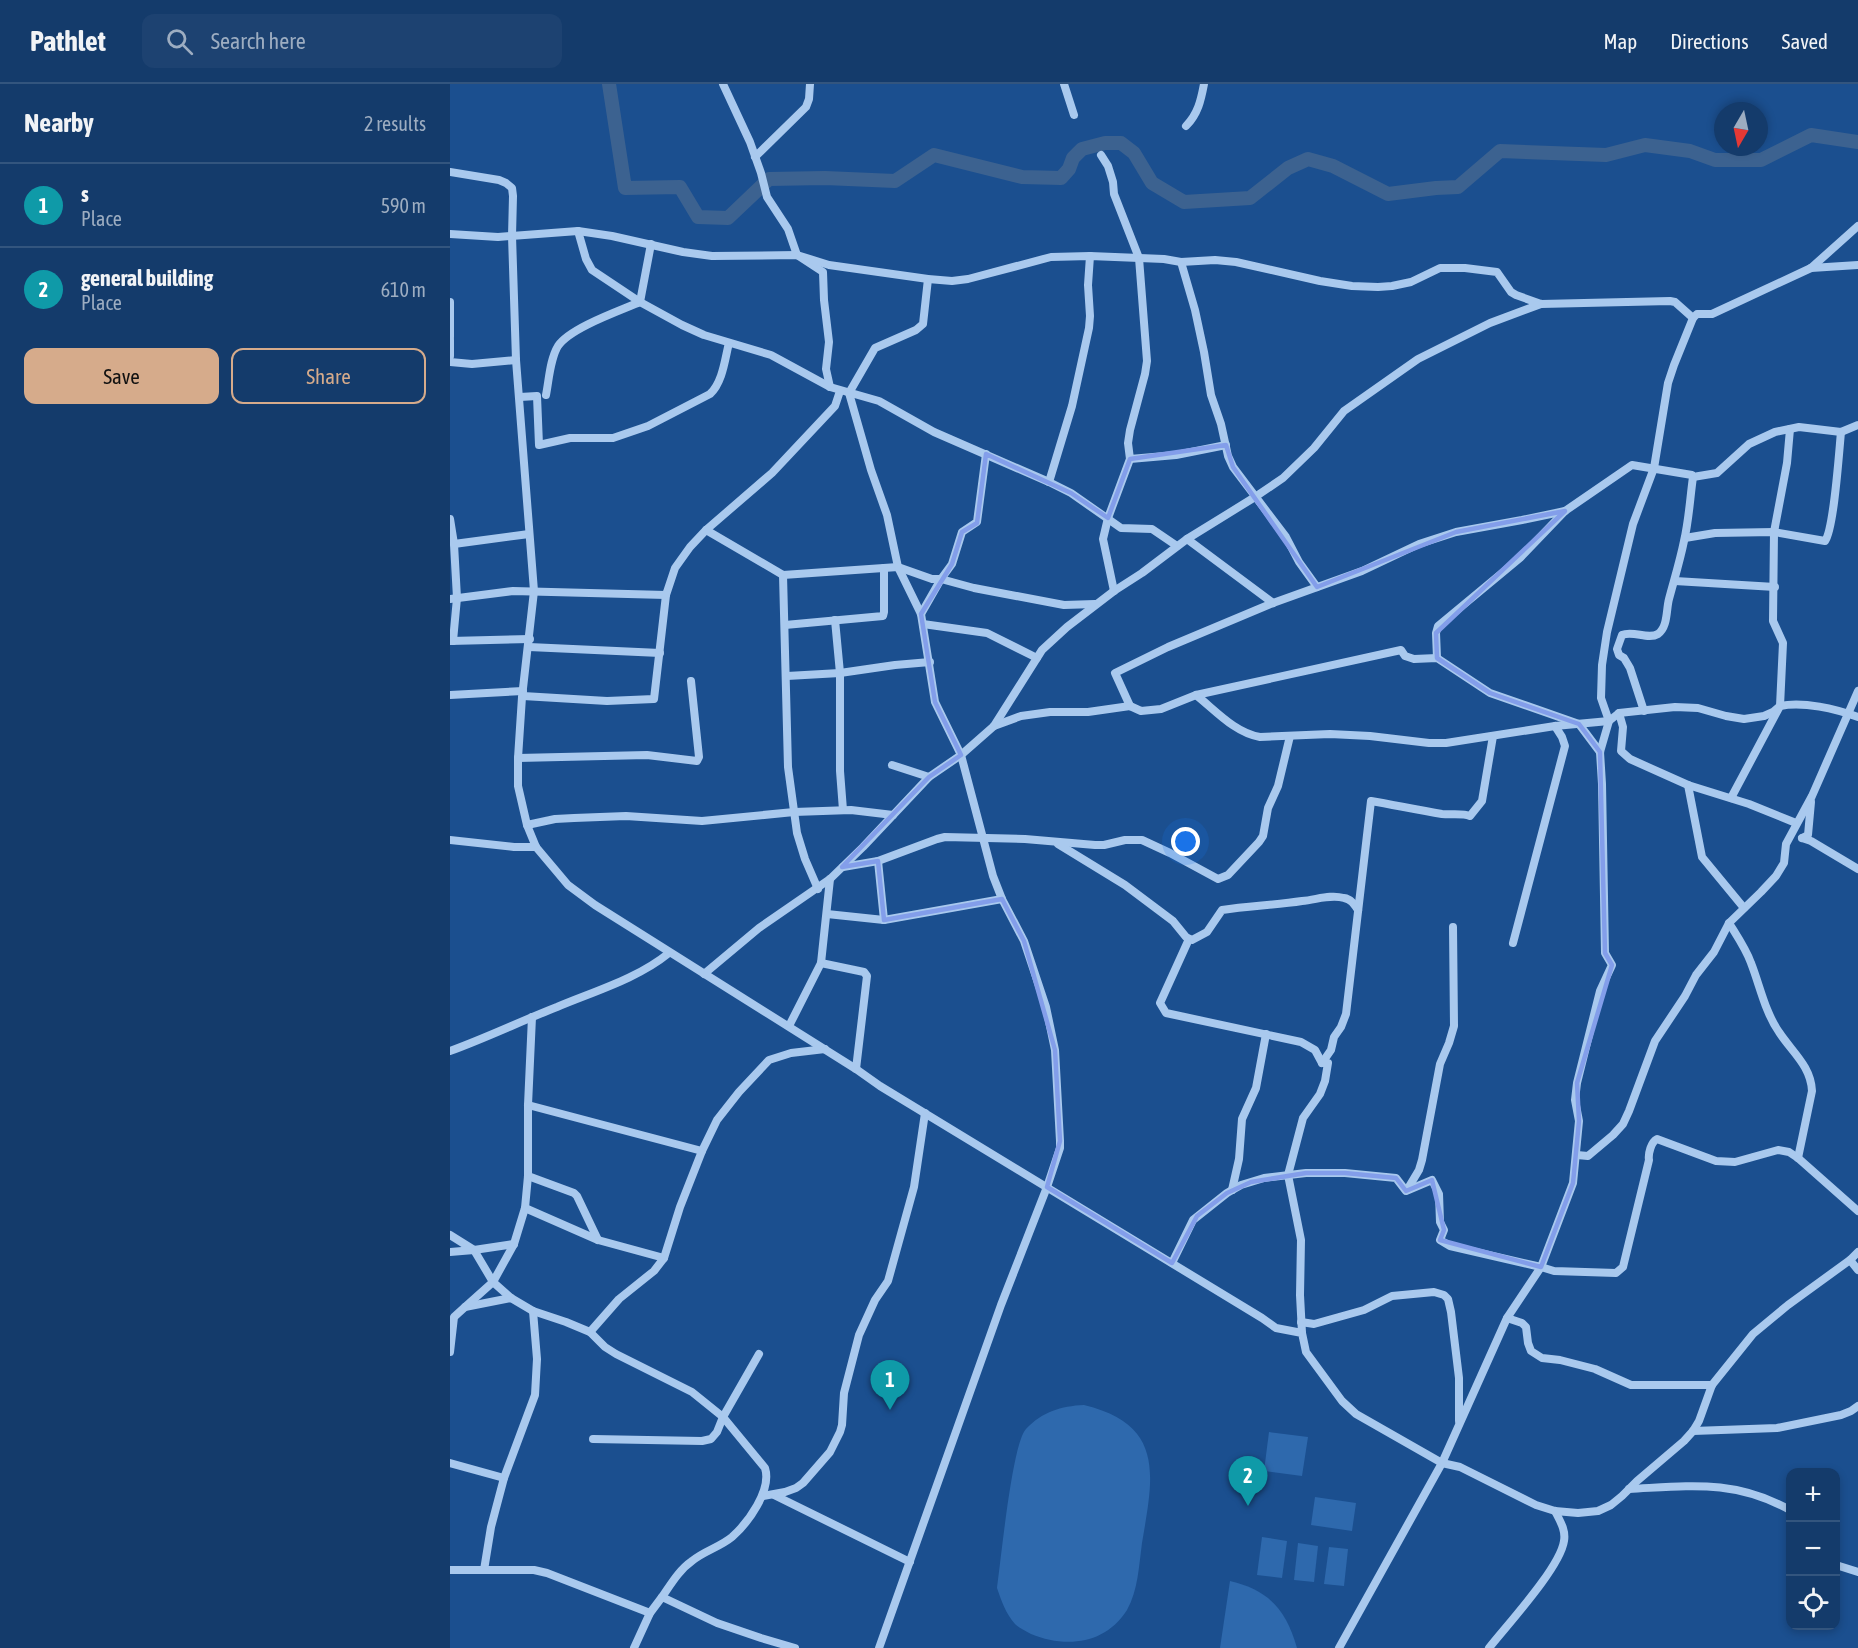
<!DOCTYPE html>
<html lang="en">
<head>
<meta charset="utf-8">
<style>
  :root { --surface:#143b6b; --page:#1d4271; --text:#f1f3f6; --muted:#9dadc1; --line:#33557e; --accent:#d6ab8b }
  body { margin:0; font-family:"Asap Condensed",sans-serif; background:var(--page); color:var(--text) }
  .controls { position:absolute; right:18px; bottom:18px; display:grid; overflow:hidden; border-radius:12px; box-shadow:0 3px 9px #0003 }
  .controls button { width:54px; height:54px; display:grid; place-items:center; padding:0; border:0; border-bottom:2px solid var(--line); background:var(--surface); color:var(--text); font:30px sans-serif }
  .compass { position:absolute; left:1264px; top:18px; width:54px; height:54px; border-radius:50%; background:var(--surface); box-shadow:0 3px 9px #0003; rotate:189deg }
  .you { position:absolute; left:736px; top:758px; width:21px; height:21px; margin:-15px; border:4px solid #fff; border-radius:50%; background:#1a73e8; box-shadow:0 0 0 9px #1a73e833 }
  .badge { display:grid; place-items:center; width:39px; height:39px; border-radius:50%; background:var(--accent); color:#fff; font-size:20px; font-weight:700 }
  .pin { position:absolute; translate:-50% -50px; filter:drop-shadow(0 2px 3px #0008) }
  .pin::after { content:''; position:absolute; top:32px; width:21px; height:18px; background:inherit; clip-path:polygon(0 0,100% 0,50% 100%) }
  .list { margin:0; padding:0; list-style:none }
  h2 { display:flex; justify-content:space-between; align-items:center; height:78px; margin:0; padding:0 24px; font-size:26px }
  h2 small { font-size:20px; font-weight:400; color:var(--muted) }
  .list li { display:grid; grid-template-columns:39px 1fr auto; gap:18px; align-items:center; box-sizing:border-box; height:84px; padding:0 24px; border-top:2px solid var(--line) }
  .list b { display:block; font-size:22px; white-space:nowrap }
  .list p { margin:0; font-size:20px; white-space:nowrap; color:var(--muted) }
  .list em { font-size:20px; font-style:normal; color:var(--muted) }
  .actions { display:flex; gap:12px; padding:18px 24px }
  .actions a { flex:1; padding:14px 0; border:2px solid var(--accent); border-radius:12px; text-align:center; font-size:21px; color:var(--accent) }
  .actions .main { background:var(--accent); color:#111 }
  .icon { flex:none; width:33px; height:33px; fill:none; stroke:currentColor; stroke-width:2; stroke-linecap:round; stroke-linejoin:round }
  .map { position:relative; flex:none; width:1408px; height:1564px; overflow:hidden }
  header { display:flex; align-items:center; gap:36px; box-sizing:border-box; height:84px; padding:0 30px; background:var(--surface); border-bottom:2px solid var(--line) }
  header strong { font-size:28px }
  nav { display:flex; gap:33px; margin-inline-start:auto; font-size:21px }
  .search { width:420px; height:54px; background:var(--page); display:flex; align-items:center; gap:15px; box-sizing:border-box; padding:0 21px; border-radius:12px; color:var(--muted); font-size:22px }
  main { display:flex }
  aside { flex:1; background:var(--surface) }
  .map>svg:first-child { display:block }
  .green { fill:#2e69ad }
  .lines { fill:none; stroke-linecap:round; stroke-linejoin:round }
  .river { stroke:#3c6290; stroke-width:14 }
  .minor { stroke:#a9c9ee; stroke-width:8 }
  .marked { fill:none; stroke:#839eea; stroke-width:4.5; stroke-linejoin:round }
</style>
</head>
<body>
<header>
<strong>Pathlet</strong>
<div class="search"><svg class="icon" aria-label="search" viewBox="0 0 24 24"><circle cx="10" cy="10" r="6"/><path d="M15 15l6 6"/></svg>Search here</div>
<nav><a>Map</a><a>Directions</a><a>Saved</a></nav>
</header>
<main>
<aside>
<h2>Nearby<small>2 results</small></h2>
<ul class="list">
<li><span class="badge" style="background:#0f9aa8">1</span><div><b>s</b><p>Place</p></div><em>590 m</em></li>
<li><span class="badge" style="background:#0f9aa8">2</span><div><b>general building</b><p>Place</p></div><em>610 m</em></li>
</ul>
<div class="actions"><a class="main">Save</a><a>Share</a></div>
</aside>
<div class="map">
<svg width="1408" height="1564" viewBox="0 0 1408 1564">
  <rect width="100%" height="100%" fill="#1b4f8f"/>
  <g class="green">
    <path d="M634,1321c82,20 69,72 58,138 -3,22 -4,48 -15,67 -22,35 -62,38 -96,24 -5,-3 -12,-6 -16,-10 -9,-10 -14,-24 -18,-36 4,-28 15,-144 29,-159 16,-17 35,-23 58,-24z"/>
    <polygon points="819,1348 858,1353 852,1392 814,1387"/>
    <polygon points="865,1413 906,1419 902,1447 861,1441"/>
    <polygon points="812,1453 837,1457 832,1494 807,1491"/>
    <polygon points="848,1459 868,1462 864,1498 844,1496"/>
    <polygon points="879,1463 898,1465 894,1502 874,1500"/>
    <path d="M780,1497c39,9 56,29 67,67h-77z"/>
  </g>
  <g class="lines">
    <polyline class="river" points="159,0 175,104 230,103 248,133 278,134 319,95 375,94 445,97 484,71 572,93 611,94 619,85 623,74 632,65 655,59 671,59 684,69 702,99 734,118 800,114 838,84 858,75 883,82 938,110 986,104 1008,103 1050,67 1156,71 1195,61 1240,67 1265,76 1311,76 1361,51 1408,58"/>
    <g class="minor">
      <polyline points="273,0 300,58 311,89 317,113 338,145 347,171 373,188 374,216 379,258 376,285 380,303"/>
      <polyline points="614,0 624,31"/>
      <path d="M736,42c12,-12 15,-26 18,-42"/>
      <polyline points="651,71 658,82 663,98 664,110 689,174 697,277 695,290 680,346 678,359 680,375 658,434 653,455 664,507"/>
      <polyline points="305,73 356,23 359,15 360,0"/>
      <polyline points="0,88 49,96 56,99 62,104 63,112 62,152 66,276 84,507 72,613 68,674 68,702 77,741 86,763 118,801 145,821 406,985 430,1002 812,1234 826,1244 852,1249 856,1268 892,1317 906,1330 992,1379 1010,1383 1086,1421 1105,1427 1128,1429 1148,1427 1161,1421 1172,1412 1187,1397 1234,1357 1243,1347 1249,1337 1262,1301 1303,1250 1338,1221 1400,1176 1408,1168"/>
      <polyline points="128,147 136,175 142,186 190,218 232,241 254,251 321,271 380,303 429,317 484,348 599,398 621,409 671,444 702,445 727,462"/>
      <polyline points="0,150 48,153 128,147 162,152 233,168 262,172 347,171 379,181 478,195 502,197 518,195 601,173 640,172 714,175 731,178 765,176 786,178 870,197 902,202 928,203 942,202 961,198 990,184 1015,184 1047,188 1061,208 1066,211 1091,220 1220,217 1225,218 1243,234"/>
      <polyline points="731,178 745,226 754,268 761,311 771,340 778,372 783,383 836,453 849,478 867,503"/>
      <polyline points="1361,184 1408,181"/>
      <polyline points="0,218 0,253"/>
      <polyline points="0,256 0,272"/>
      <polyline points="0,278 22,280 66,276"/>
      <path d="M96,311c3,-15 4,-36 12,-49 12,-18 61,-35 82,-44l11,-58"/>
      <path d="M70,313l17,-1 2,49 31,-7h43l35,-12 62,-32c13,-12 15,-36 19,-51"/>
      <polyline points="680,375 726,371 776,361"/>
      <polyline points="599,398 622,322 639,244 640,232 638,201 640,172"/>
      <polyline points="0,435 4,460 7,514 3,557"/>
      <polyline points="256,446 333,491 448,483 482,495 491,495 524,504 614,521 645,520"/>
      <path d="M1235,454l30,-5 59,-1 51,9c9,-12 14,-89 16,-109"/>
      <polyline points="737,455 823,519"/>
      <polyline points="4,460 79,450"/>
      <polyline points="333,491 338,683 347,749 355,775 368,805"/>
      <polyline points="1225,497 1325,503"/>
      <polyline points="0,515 63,507 216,511 225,484 240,463 256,446 322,389 385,322 390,307"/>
      <polyline points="471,530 491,495 502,480 512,448 527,438 536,370"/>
      <polyline points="385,536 390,589 390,687 393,726"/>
      <polyline points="473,540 537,549 587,574"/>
      <polyline points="335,541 433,532 434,528 434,484"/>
      <polyline points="0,557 80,555"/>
      <polyline points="79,563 210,569"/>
      <polyline points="987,574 986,549 988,542 1070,474 1115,427 1182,381 1242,391 1243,393 1267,389 1299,360 1325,348 1349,343 1391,348 1408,341"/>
      <polyline points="337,592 390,589 445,581 480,578"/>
      <polyline points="0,611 73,607"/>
      <path d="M746,611c19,15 39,38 64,42l70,-3 40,2 59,7h17l109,-17 54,-5 10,-8 56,-6 23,1 28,8 18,3 20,-3 9,-4 7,-6 3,-63 -10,-22 1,-89 13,-69 3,-34"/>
      <polyline points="73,612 157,617 204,615 216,511"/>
      <polyline points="680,622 665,589 718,563 823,519 912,487 969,460 1006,448 1072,436 1115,427"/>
      <path d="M1194,627l-14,-43 -6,-10 -5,-3 -2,-6 5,-14c11,-5 26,5 36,-1 10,-7 8,-24 11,-35 5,-19 11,-38 15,-58 5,-21 6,-43 9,-64"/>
      <polyline points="1169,629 1173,643 1171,667 1180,675 1238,701 1299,720 1346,739"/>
      <polyline points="544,642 571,632 600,628 638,628 680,622 691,627 711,625 746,611 951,566 955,572 964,575 987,574 1040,609 1129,640 1150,668"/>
      <polyline points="68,674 197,671 247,677 249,673 241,597"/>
      <polyline points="442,681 479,693"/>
      <polyline points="1238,701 1252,773 1294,824"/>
      <path d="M1281,714l49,-92c23,-5 56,3 78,11"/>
      <polyline points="77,741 105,735 124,734 176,732 252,737 344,728 401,726 443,731"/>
      <polyline points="1352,754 1361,757 1408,785"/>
      <polyline points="1352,754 1358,751 1361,718"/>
      <polyline points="0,756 64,763 86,763"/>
      <path d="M608,760l67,41 48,36 13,16 6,3 15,-8 15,-22c27,-4 54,-5 80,-9 14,-1 28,-7 42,-3 7,1 10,6 14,12"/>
      <polyline points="428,777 434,836"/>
      <polyline points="393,783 428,777 487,755 495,753 575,755 645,761 654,761 675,756 692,756 720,769 768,795 778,791 809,758 813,752 818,724 828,702 840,652"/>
      <polyline points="377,830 434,836 552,815"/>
      <path d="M1279,839c8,13 17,26 22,40 9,23 14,49 28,69 13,20 32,34 33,59l-14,67"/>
      <polyline points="739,855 710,919 716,929 851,958 865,966 872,979"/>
      <polyline points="1063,859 1115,662 1112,653 1105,642"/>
      <polyline points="371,879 414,888 417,892 406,985"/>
      <polyline points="254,890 309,844 380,795 413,763 479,693 511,671 544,642 592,566 617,543 664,507 692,489 737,455 805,413 833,394 864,364 894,327 968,275 1040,239 1091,220"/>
      <polyline points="339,942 371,879 380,795"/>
      <path d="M0,967c36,-13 71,-30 107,-44 38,-16 80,-28 112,-54"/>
      <polyline points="78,1021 252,1067"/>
      <polyline points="1127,1071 1138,1072 1163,1051 1173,1040 1179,1027 1205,957 1235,912 1246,891 1264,868 1279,839 1311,808 1326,792 1334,779 1336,760 1362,712 1408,607"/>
      <polyline points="78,1092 124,1109 127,1112 148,1156"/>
      <polyline points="782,1106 789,1075 792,1035 806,1004 816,950"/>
      <polyline points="957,1106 969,1086 972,1076 990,980 999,959 1004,942 1003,843"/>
      <polyline points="75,1124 148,1156 214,1174"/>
      <path d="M0,1151l24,15 19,32 18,16 22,13 33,11 24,10 15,15 11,7 76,38 31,25 42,51c7,22 -17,55 -33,69 -12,10 -28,14 -40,24 -13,9 -21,23 -30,36"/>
      <polyline points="0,1168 24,1166 64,1160"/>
      <polyline points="1400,1176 1408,1186"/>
      <path d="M722,1179l21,-43 34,-27 14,-8 23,-7 42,-5h39l51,5 10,13 26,-11 7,14 1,28 4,8 -4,10 10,6 91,21 13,4 62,2 7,-6 26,-107c-1,-6 2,-18 8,-21l59,22 19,1 43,-12 11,2 9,6 60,53"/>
      <polyline points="15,1223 43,1198 64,1160 75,1124 78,1092 78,1021 82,933"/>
      <polyline points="1057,1234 1072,1239 1076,1243 1078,1259 1081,1267 1092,1274 1110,1276 1145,1285 1181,1301 1262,1301"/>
      <polyline points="851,1238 864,1240 914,1226 942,1212 984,1208 994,1211 998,1215 1001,1228 1009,1294 1009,1337"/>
      <polyline points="140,1248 169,1215 204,1187 214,1174 230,1123 252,1067 267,1036 289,1008 319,976 341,969 375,965"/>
      <path d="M852,1249l-2,-38 1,-55 -13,-65 15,-57 17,-24 5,-13 3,-18h-6l9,-13 3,-13 7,-10 5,-13 25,-213c23,4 47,9 71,13 9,1 21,-1 28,2l12,-15 11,-65"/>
      <polyline points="0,1268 4,1233 15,1223 61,1214"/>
      <polyline points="1243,1347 1327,1344 1391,1331 1401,1327 1408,1322"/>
      <polyline points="143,1355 252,1357 261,1355 267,1348 273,1333 309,1270"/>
      <polyline points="0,1379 54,1394"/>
      <path d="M1179,1405c61,-3 105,-10 161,21"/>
      <polyline points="324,1411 460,1478"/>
      <polyline points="313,1412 335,1408 346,1404 353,1399 380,1368 390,1348 392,1341 394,1309 409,1251 425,1216 438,1197 464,1103 475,1029"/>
      <polyline points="1386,1481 1408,1488"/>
      <polyline points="0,1486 84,1486 97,1489 200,1529"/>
      <polyline points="34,1486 41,1443 54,1394 85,1311 87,1275 83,1227"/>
      <polyline points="184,1564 200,1529 212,1513 267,1539 311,1554 345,1564"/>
      <polyline points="429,1564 551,1221 597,1103 610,1064 610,1057 605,966 596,923 574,857 552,815 543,792 511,671 485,618 471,530 448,483 437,431 421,386 399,309 425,264 466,246 473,240 478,195"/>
      <polyline points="889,1564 992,1379 1057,1234 1091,1183 1123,1099 1129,1037 1125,1016 1127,999 1150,907 1162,881 1155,869 1152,700 1150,668 1159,637 1151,614 1152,581 1157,548 1183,440 1204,384 1218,299 1224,281 1243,234 1247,230 1262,230 1361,184 1408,142"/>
      <path d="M1039,1564c18,-23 71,-80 75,-107 2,-11 -4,-20 -9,-30"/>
    </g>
  </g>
  <path class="marked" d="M776,361l7,22 84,120 139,-55 109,-21 -129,122 1,25 53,35 89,31 21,28 5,201 7,12 -35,118 2,38 -6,62 -32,84 -101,-27 4,-10 -12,-50 -26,11 -10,-13 -51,-5h-39l-55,9 -24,11 -30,23 -25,47 -125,-76 13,-46 -5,-91 -31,-109 -22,-42 -118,21 -6,-59 -36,6 87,-90 32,-22 -26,-53 -14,-88 31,-50 10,-32 15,-9 9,-69 85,39 37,25 22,-59z"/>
</svg>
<div class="controls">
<button>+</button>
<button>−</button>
<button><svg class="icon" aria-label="locate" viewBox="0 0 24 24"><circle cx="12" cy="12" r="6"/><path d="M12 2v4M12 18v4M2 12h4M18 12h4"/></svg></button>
</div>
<svg class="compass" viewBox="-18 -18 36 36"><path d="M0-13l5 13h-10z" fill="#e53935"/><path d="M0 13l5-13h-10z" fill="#9dadc1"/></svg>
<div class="you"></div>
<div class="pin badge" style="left:440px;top:1326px;background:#0f9aa8">1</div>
<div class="pin badge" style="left:798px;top:1422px;background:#0f9aa8">2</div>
</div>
</main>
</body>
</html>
